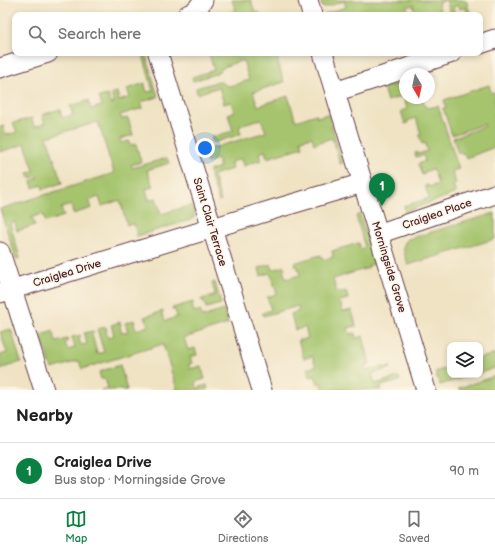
<!DOCTYPE html>
<html lang="en">
<head>
<meta charset="utf-8">
<style>
  :root { --surface:#fff; --page:#f2f2f2; --text:#222; --muted:#767676; --line:#e0e0e0; --accent:#0b8043 }
  body { margin:0; font-family:"Balsamiq Sans",sans-serif; background:var(--page); color:var(--text) }
  .controls { position:absolute; right:12px; bottom:12px; display:grid; overflow:hidden; border-radius:8px; box-shadow:0 2px 6px #0003 }
  .controls button { width:36px; height:36px; display:grid; place-items:center; padding:0; border:0; border-bottom:1px solid var(--line); background:var(--surface); color:var(--text); font:20px sans-serif }
  .compass { position:absolute; left:399px; top:68px; width:36px; height:36px; border-radius:50%; background:var(--surface); box-shadow:0 2px 6px #0003; rotate:171deg }
  .you { position:absolute; left:205px; top:148px; width:14px; height:14px; margin:-10px; border:3px solid #fff; border-radius:50%; background:#1a73e8; box-shadow:0 0 0 6px #1a73e833 }
  .badge { display:grid; place-items:center; width:26px; height:26px; border-radius:50%; background:var(--accent); color:#fff; font-size:13px; font-weight:700 }
  .pin { position:absolute; translate:-50% -33px; filter:drop-shadow(0 1px 2px #0008) }
  .pin::after { content:''; position:absolute; top:21px; width:14px; height:12px; background:inherit; clip-path:polygon(0 0,100% 0,50% 100%) }
  .list { margin:0; padding:0; list-style:none }
  h2 { display:flex; justify-content:space-between; align-items:center; height:52px; margin:0; padding:0 16px; font-size:17px }
  h2 small { font-size:13px; font-weight:400; color:var(--muted) }
  .list li { display:grid; grid-template-columns:26px 1fr auto; gap:12px; align-items:center; box-sizing:border-box; height:56px; padding:0 16px; border-top:1px solid var(--line) }
  .list b { display:block; font-size:15px; white-space:nowrap }
  .list p { margin:0; font-size:13px; white-space:nowrap; color:var(--muted) }
  .list em { font-size:13px; font-style:normal; color:var(--muted) }
  .icon { flex:none; width:22px; height:22px; fill:none; stroke:currentColor; stroke-width:2; stroke-linecap:round; stroke-linejoin:round }
  .map { position:relative; flex:none; width:495px; height:390px; overflow:hidden }
  .search { position:absolute; background:var(--surface); box-shadow:0 2px 6px #0003; left:12px; right:12px; top:12px; height:44px; display:flex; align-items:center; gap:10px; box-sizing:border-box; padding:0 14px; border-radius:8px; color:var(--muted); font-size:15px }
  .sheet { height:108px; background:var(--surface) }
  nav { display:flex; justify-content:space-around; align-items:center; box-sizing:border-box; height:56px; border-top:1px solid var(--line); background:var(--surface); font-size:11px; color:var(--muted) }
  nav a { display:grid; justify-items:center; gap:2px }
  nav .on { color:var(--accent) }
  .map>svg:first-child { display:block }
  .green { fill:#a5c46d; stroke:#78724c }
  .lines { fill:none; stroke-linecap:round; stroke-linejoin:round }
  .minor-casing { stroke:#633c42; stroke-width:21 }
  .minor { stroke:#fff; stroke-width:19 }
  .labels { text-anchor:middle; dominant-baseline:central; stroke-width:3; stroke-linejoin:round; paint-order:stroke }
  .street-label { font-size:11px; fill:#4a1f2b; stroke:#fcf5e5 }
</style>
</head>
<body>
<div class="map">
<svg width="495" height="390" viewBox="0 0 495 390">
  <rect width="100%" height="100%" fill="#fcf5e5"/>
  <filter id="ink" filterUnits="userSpaceOnUse"><feTurbulence type="fractalNoise" baseFrequency=".025" numOctaves="2"/><feDisplacementMap in="SourceGraphic" scale="8" xChannelSelector="R" yChannelSelector="G"/><feConvolveMatrix kernelMatrix="1 2 1 2 8 2 1 2 1" color-interpolation-filters="sRGB"/></filter>
  <filter id="wash" filterUnits="userSpaceOnUse"><feTurbulence type="fractalNoise" baseFrequency=".012" numOctaves="4" result="noise"/><feDisplacementMap in="SourceGraphic" scale="16" xChannelSelector="R" yChannelSelector="G"/><feGaussianBlur stdDeviation="0.9" result="paint"/><feColorMatrix in="noise" values="0 0 0 0 0 0 0 0 0 0 0 0 0 0 0 0 0 1.4 0 .05"/><feComposite in="paint" operator="in"/></filter>
  <g filter="url(#wash)">
    <rect width="100%" height="100%" fill="#f0e3c4"/>
    <g class="green">
      <polygon points="232,0 251,0 255,13 259,12 260,15 229,15 228,13 236,11"/>
      <polygon points="320,0 466,0 471,15 468,15 465,7 460,9 458,5 453,7 455,15 451,15 446,0 438,3 440,10 429,14 429,15 416,15 413,5 407,7 409,14 406,15 325,15 325,14 346,7 344,1 323,8"/>
      <polygon points="212,53 277,53 279,58 277,59 284,82 253,92 258,106 288,96 296,121 316,114 317,117 328,114 343,163 340,164 332,138 314,144 312,137 301,140 303,147 267,158 265,151 259,153 261,160 243,166 241,159 231,162 232,169 213,175 221,201 219,202 209,171 220,167 217,159 207,163 203,151 266,132 261,119 246,123 239,127 241,134 213,143 211,137 233,131 228,114 234,112 231,102 224,104 219,87 197,94 196,88 219,81 227,86 234,85 249,80 243,60 226,66 215,74 193,81 192,77 214,70 209,54"/>
      <polygon points="143,55 146,55 158,97 141,102 143,108 120,115 122,119 128,118 133,135 120,139 121,143 129,141 130,145 136,144 141,162 131,165 132,168 167,158 169,163 147,170 153,187 146,189 149,200 156,198 161,214 192,205 195,216 193,219 137,236 134,224 127,225 120,200 102,206 99,197 89,200 92,208 73,214 71,205 61,208 64,216 45,222 43,214 32,217 35,225 17,231 15,222 10,224 20,258 16,259 0,209 114,173 98,122 47,137 62,183 43,189 42,185 33,188 31,181 38,178 37,176 30,178 28,173 34,171 25,144 0,152 0,127 4,126 3,127 6,135 17,132 13,123 32,118 32,119 34,127 45,123 42,115 60,109 62,118 73,115 70,106 90,100 89,103 91,109 102,106 99,97 108,95 111,104 114,103 111,94 117,92 119,101 130,97 127,89 145,83 145,86 147,92 153,91"/>
      <polygon points="405,81 405,98 422,98 426,108 438,106 459,169 452,171 456,184 453,185 456,193 405,212 404,206 429,198 425,186 428,185 429,187 438,184 433,169 424,172 425,174 422,175 418,164 425,161 423,155 416,157 415,153 417,152 418,154 427,151 425,143 422,144 419,135 421,134 416,118 407,121 408,123 405,124 401,111 407,109 403,96 387,101 383,88"/>
      <polygon points="489,85 491,92 493,93 495,92 495,147 466,158 464,154 462,155 461,152 458,153 453,138 485,126 484,124 452,135 443,108 446,107 444,100"/>
      <path d="M495,213v26l-87,26c-2,-9 -9,-19 0,-26z"/>
      <polygon points="360,214 374,264 368,266 368,268 333,279 337,293 346,291 348,299 340,301 343,312 352,310 356,326 348,328 350,334 355,333 356,338 363,336 370,364 365,366 366,371 383,366 384,368 391,367 391,368 372,374 375,384 399,377 400,381 381,386 381,390 323,390 321,383 318,384 315,376 310,377 307,368 310,368 316,366 312,356 304,359 298,340 301,340 308,338 305,327 295,330 291,314 299,311 298,306 263,316 262,313 271,310 267,297 277,294 271,275 269,273 261,276 259,268 271,264 273,270 284,266 285,269 283,270 286,279 300,275 297,265 295,266 294,263 321,255 323,260 333,257 332,251 359,243 360,249 365,247 356,216"/>
      <polygon points="215,282 221,304 206,308 204,301 202,301 201,299 214,296 215,293 212,283"/>
      <polygon points="193,302 193,304 192,305 194,312 200,310 202,317 224,310 228,324 184,338 188,350 195,348 197,355 190,357 192,363 189,364 190,369 201,366 205,379 195,382 197,388 207,385 208,390 177,390 163,344 82,369 79,361 52,369 41,335 53,331 56,342 67,339 68,341 65,343 68,350 75,348 72,337 80,335 81,337 79,339 81,345 87,344 84,333 93,331 94,333 92,335 94,342 97,354 104,352 97,329 106,327 107,330 106,331 108,338 114,335 111,325 120,322 121,325 120,327 122,333 128,332 125,323 134,320 135,322 134,323 136,330 148,326 146,319 145,319 144,317 163,311 163,313 162,314 165,321 177,317 175,310 173,310 172,308"/>
      <polygon points="11,329 21,362 0,369 0,362 2,362 0,355 7,353 0,332"/>
      <polygon points="495,354 495,368 480,373 480,358"/>
      <polygon points="120,365 127,390 101,390 108,388 105,379 101,379 99,372"/>
      <polygon points="450,367 450,375 473,375 440,385 435,372"/>
      <polygon points="495,376 495,390 460,390 459,388"/>
    </g>
  </g>
  <g filter="url(#ink)">
    <g class="lines">
      <g class="minor-casing">
        <g id="minor">
          <polyline points="308,0 312,15"/>
          <path d="M187,15c8,-3 12,-7 16,-15"/>
          <polyline points="480,44 495,39"/>
          <polyline points="158,53 262,390"/>
          <polyline points="323,53 426,390"/>
          <polyline points="0,68 48,53"/>
          <polyline points="335,92 452,53"/>
          <polyline points="378,234 495,194"/>
          <polyline points="0,252 44,390"/>
          <polyline points="0,293 275,209 363,183"/>
        </g>
      </g>
      <use href="#minor" class="minor"/>
    </g>
  </g>
  <g class="labels">
    <g class="street-label">
      <text transform="translate(437 214) rotate(-19)">Craiglea Place</text>
      <text transform="translate(210 222) rotate(73)">Saint Clair Terrace</text>
      <text transform="translate(389 267) rotate(73)">Morningside Grove</text>
      <text transform="translate(67 273) rotate(-17)">Craiglea Drive</text>
    </g>
  </g>
</svg>
<div class="controls">
<button><svg class="icon" aria-label="layers" viewBox="0 0 24 24"><path d="M12 4l9 5-9 5-9-5zM3 14l9 5 9-5"/></svg></button>
</div>
<svg class="compass" viewBox="-18 -18 36 36"><path d="M0-13l5 13h-10z" fill="#e53935"/><path d="M0 13l5-13h-10z" fill="#767676"/></svg>
<div class="you"></div>
<div class="pin badge" style="left:382px;top:206px">1</div>
<div class="search"><svg class="icon" aria-label="search" viewBox="0 0 24 24"><circle cx="10" cy="10" r="6"/><path d="M15 15l6 6"/></svg>Search here</div>
</div>
<section class="sheet">
<h2>Nearby<small></small></h2>
<ul class="list">
<li><span class="badge">1</span><div><b>Craiglea Drive</b><p>Bus stop · Morningside Grove</p></div><em>90 m</em></li>
</ul>
</section>
<nav>
<a class="on"><svg class="icon" aria-label="map" viewBox="0 0 24 24"><path d="M3 6l6-2 6 2 6-2v14l-6 2-6-2-6 2zM9 4v14M15 6v14"/></svg>Map</a>
<a><svg class="icon" aria-label="directions" viewBox="0 0 24 24"><path d="M12 3l9 9-9 9-9-9zM9 14v-3h6M13 9l2 2-2 2"/></svg>Directions</a>
<a><svg class="icon" aria-label="saved" viewBox="0 0 24 24"><path d="M7 4h10v16l-5-4-5 4z"/></svg>Saved</a>
</nav>
</body>
</html>
